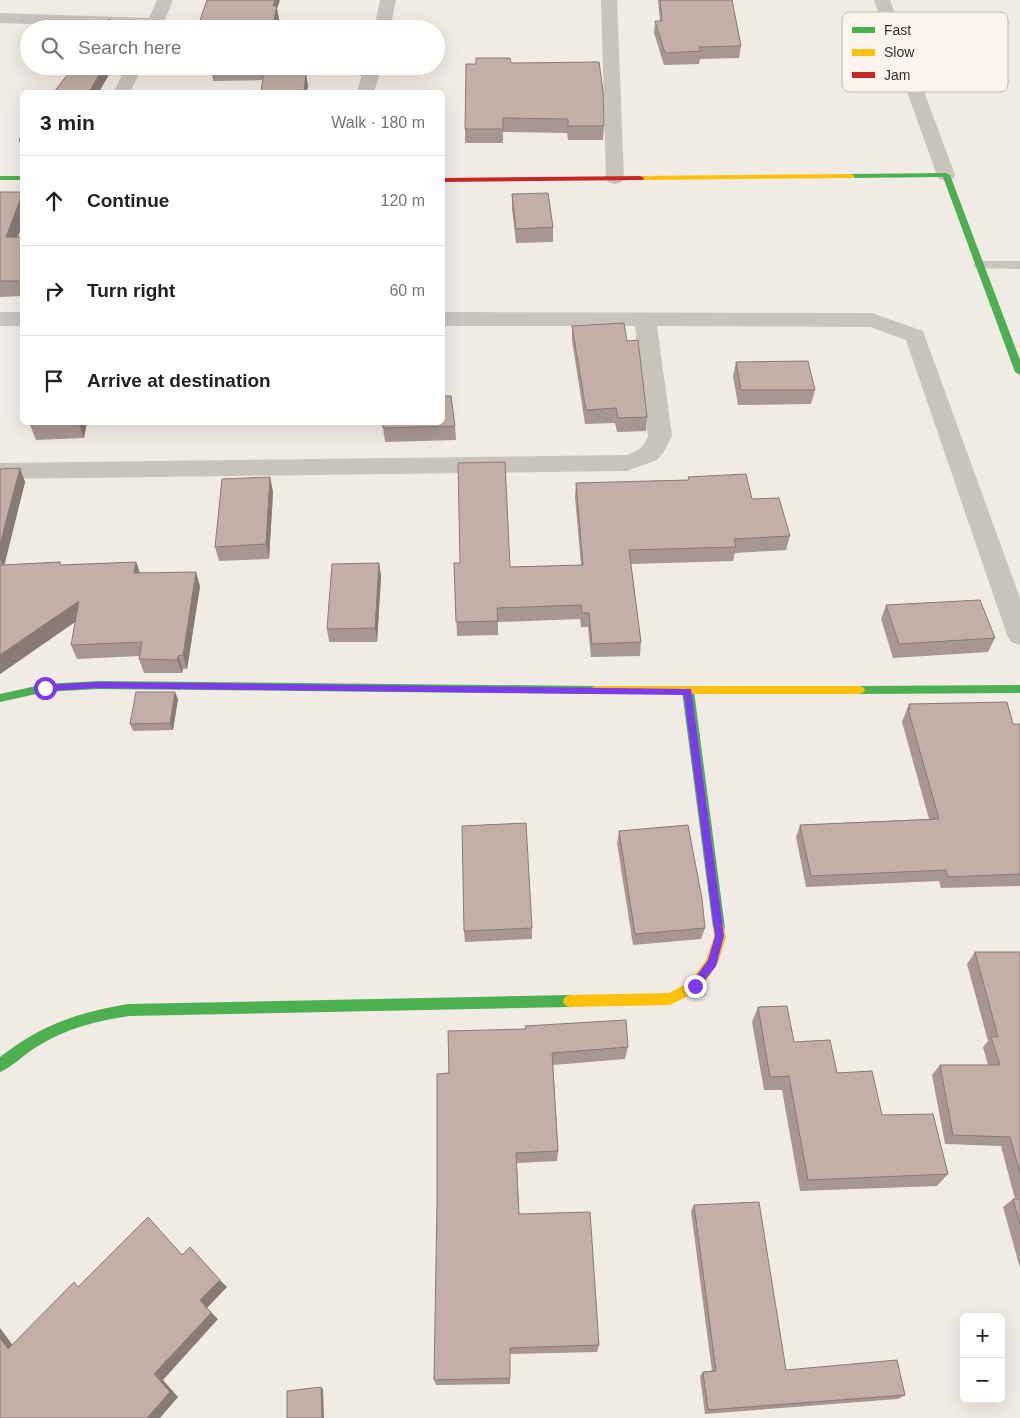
<!DOCTYPE html>
<html lang="en">
<head>
<meta charset="utf-8">
<style>
  :root { --surface:#fff; --page:#f2f2f2; --text:#222; --muted:#767676; --line:#e0e0e0 }
  body { margin:0; font-family:Arial,sans-serif; background:var(--page); color:var(--text) }
  .controls { position:absolute; right:15px; bottom:15px; display:grid; overflow:hidden; border-radius:8px; box-shadow:0 5px 20px #0002 }
  .controls button { width:45px; height:45px; display:grid; place-items:center; padding:0; border:0; border-bottom:1px solid var(--line); background:var(--surface); color:var(--text); font:25px sans-serif }
  .stop { position:absolute; width:15px; height:15px; margin:-11px; border:4px solid #7c3aed; border-radius:50%; background:#fff }
  .stop.end { background:#7c3aed; border-color:#fff; box-shadow:0 1px 5px #0008 }
  .list { margin:0; padding:0; list-style:none }
  h2 { display:flex; justify-content:space-between; align-items:center; height:65px; margin:0; padding:0 20px; font-size:21px }
  h2 small { font-size:16px; font-weight:400; color:var(--muted) }
  .list li { display:grid; grid-template-columns:32px 1fr auto; gap:15px; align-items:center; box-sizing:border-box; height:90px; padding:0 20px; border-top:1px solid var(--line) }
  .list b { display:block; font-size:19px; white-space:nowrap }
  .list em { font-size:16px; font-style:normal; color:var(--muted) }
  .icon { flex:none; width:28px; height:28px; fill:none; stroke:currentColor; stroke-width:2; stroke-linecap:round; stroke-linejoin:round }
  .map { position:relative; flex:none; width:1020px; height:1418px; overflow:hidden }
  .search { position:absolute; background:var(--surface); box-shadow:0 5px 20px #0002; left:20px; top:20px; width:425px; height:55px; display:flex; align-items:center; gap:12px; box-sizing:border-box; padding:0 18px; border-radius:28px; color:var(--muted); font-size:19px }
  .panel { position:absolute; background:var(--surface); box-shadow:0 5px 20px #0002; left:20px; top:90px; width:425px; height:335px; border-radius:8px }
  .map>svg:first-child { display:block }
  .lines { fill:none; stroke-linecap:round; stroke-linejoin:round }
  .lane { fill:#c9c3be; fill-rule:evenodd }
  .street { fill:#c9c3be; fill-rule:evenodd }
  .fast { fill:#4caf50; fill-rule:evenodd }
  .slow { fill:#ffc107; fill-rule:evenodd }
  .jam { fill:#c62828; fill-rule:evenodd }
  .wall { fill:#a89690 }
  .shaded-wall { fill:#887a75 }
  .building { fill:#c3afa7; stroke:#887a75 }
  .route { fill:#7c3aed }
  .key { fill:#fbf5ee; stroke:#c1bab4; stroke-width:1 }
  .key-label { font-size:14px; fill:#3b302b }
</style>
</head>
<body>
<div class="map">
<svg width="1020" height="1418" viewBox="0 0 1020 1418">
  <rect width="100%" height="100%" fill="#f0ebe5"/>
  <g class="lines">
    <polygon class="lane" points="980,261 1020,261 1020,269 975,268 973,265"/>
    <g class="street">
      <polygon points="157,0 173,0 161,29 0,23 0,13 149,18"/>
      <polygon points="380,0 396,0 390,29 374,29"/>
      <polygon points="601,0 617,0 624,178 622,182 615,184 608,182 606,178"/>
      <polygon points="874,0 890,0 955,175 953,179 946,181 939,179 937,175"/>
      <polygon points="126,66 143,66 130,92 114,92"/>
      <polygon points="364,66 382,66 374,92 357,92"/>
      <rect x="0" y="312" width="22" height="14"/>
      <path d="M442,312l430,1 51,18 97,267v47l-9,-3 -4,-7 -101,-295 -36,-13 -213,-1 15,110 -9,17 -6,7 -30,11 -627,8v-16l627,-8c11,-4 17,-8 21,-19l-13,-110h-193z"/>
    </g>
    <g class="fast">
      <polygon points="946,173 950,175 1020,360 1020,375 1015,372 943,177 851,178 847,176 851,174"/>
      <rect x="0" y="176" width="22" height="4"/>
      <polygon points="98,681 596,686 600,687 602,690 600,693 596,694 98,689 45,692 0,702 0,694 45,684"/>
      <polygon points="1020,685 1020,693 859,694 855,693 853,690 855,687 859,686"/>
      <polygon points="688,687 692,688 694,691 725,928 723,932 719,934 715,932 713,928 682,691 684,688"/>
      <path d="M570,995l5,2 2,4 -2,4 -5,2 -441,9c-33,5 -62,12 -91,30 -13,7 -24,20 -38,26v-15c41,-32 78,-45 129,-53z"/>
    </g>
    <g class="slow">
      <polygon points="851,174 855,176 854,178 640,180 636,178 640,176"/>
      <polygon points="596,686 859,686 863,687 865,690 863,693 859,694 596,694 592,693 590,690 592,687"/>
      <polygon points="719,922 723,924 726,937 718,963 700,990 670,1005 570,1007 565,1005 563,1001 565,997 570,995 669,993 690,982 706,960 714,937 713,928 715,924"/>
    </g>
    <polygon class="jam" points="640,176 644,178 643,180 442,182 442,178"/>
  </g>
  <g class="wall">
    <polygon points="658,0 732,0 741,46 739,58 700,59 699,64 664,65 654,33 655,21 660,21"/>
    <polygon points="277,9 279,19 276,29 198,29 198,26"/>
    <polygon points="511,63 604,126 603,140 568,140 567,133 503,132 503,143 465,143 465,129"/>
    <polygon points="268,66 267,70 308,86 263,80 213,81 211,68"/>
    <polygon points="22,135 22,151 19,140"/>
    <polygon points="0,192 22,192 22,225 18,237 22,237 22,296 0,297"/>
    <polygon points="512,194 553,227 553,242 516,243 512,209"/>
    <polygon points="572,326 627,341 647,417 646,431 617,432 615,423 585,424 572,340"/>
    <polygon points="736,362 815,390 811,404 738,405 733,376"/>
    <polygon points="31,422 87,422 84,438 36,440 30,425"/>
    <polygon points="455,426 456,440 385,442 383,428"/>
    <polygon points="20,468 25,482 4,565 61,565 136,562 140,573 200,586 187,669 183,669 182,673 144,673 139,659 139,656 77,659 71,645 75,622 0,674 0,469"/>
    <polygon points="270,477 273,492 269,559 219,561 215,547"/>
    <polygon points="688,477 752,499 790,536 786,550 735,553 733,561 631,564 641,642 640,656 591,657 588,627 581,627 580,619 498,622 498,635 457,636 454,563 510,567 581,565 575,497 576,483 688,480"/>
    <polygon points="379,563 381,577 377,642 329,642 327,629"/>
    <polygon points="886,605 995,638 988,652 893,658 881,619"/>
    <polygon points="178,699 173,730 133,731 130,724"/>
    <polygon points="909,704 1013,724 1020,724 1020,886 941,888 939,881 806,887 796,837 800,825 929,819 902,722"/>
    <polygon points="619,831 705,928 701,939 633,945 617,843"/>
    <polygon points="532,928 532,939 465,942 464,931"/>
    <polygon points="975,952 1020,952 1020,1268 1003,1207 1013,1199 1015,1199 1001,1146 945,1144 932,1075 940,1065 988,1065 983,1047 988,1041 967,964"/>
    <polygon points="758,1007 794,1042 837,1073 882,1115 948,1174 937,1186 800,1191 782,1090 764,1090 752,1022"/>
    <polygon points="448,1031 628,1047 625,1059 553,1065 558,1151 557,1161 517,1163 519,1214 599,1345 597,1352 510,1354 510,1384 436,1385 434,1380 449,1073"/>
    <polygon points="694,1205 786,1370 905,1395 898,1399 705,1414 700,1376 703,1372 712,1371 691,1211"/>
  </g>
  <g class="shaded-wall">
    <polygon points="275,0 280,0 277,9 279,19 276,29 272,29 273,6"/>
    <polygon points="104,66 114,66 99,92 89,92"/>
    <polygon points="263,66 268,66 265,80"/>
    <polygon points="306,72 308,86 307,92 304,92"/>
    <polygon points="22,195 22,225 12,253 6,237"/>
    <polygon points="78,422 87,422 84,438"/>
    <polygon points="20,468 25,482 4,567 0,559 0,544"/>
    <polygon points="270,477 273,492 269,559 266,544"/>
    <polygon points="136,562 141,576 134,573"/>
    <polygon points="379,563 381,577 377,642 375,628"/>
    <polygon points="196,572 200,586 187,669 183,655"/>
    <polygon points="79,601 85,615 0,674 0,655"/>
    <polygon points="178,656 183,669 182,673 177,660"/>
    <polygon points="175,692 178,699 173,730 170,723"/>
    <polygon points="220,1280 227,1287 207,1308 218,1319 163,1380 178,1397 160,1418 147,1418 154,1374 200,1300"/>
    <polygon points="0,1328 20,1355 8,1349 0,1338"/>
    <polygon points="321,1387 323,1389 324,1418 322,1418"/>
  </g>
  <g class="building">
    <polygon points="207,0 275,0 273,6 277,6 272,29 220,29 221,27 198,26"/>
    <polygon points="660,0 732,0 741,46 699,47 701,51 665,53 655,21 662,21"/>
    <polygon points="109,19 123,29 102,29"/>
    <polygon points="476,58 510,58 511,63 599,62 603,91 604,126 568,126 568,119 503,118 503,129 465,129 466,64 476,64"/>
    <polygon points="74,66 104,66 89,92 54,92"/>
    <polygon points="211,66 263,66 263,67 211,68"/>
    <polygon points="264,70 306,72 304,92 261,92"/>
    <polygon points="22,135 22,140 19,140"/>
    <polygon points="0,192 22,192 22,195 6,237 22,237 22,281 0,281"/>
    <polygon points="548,193 553,227 516,229 512,194"/>
    <polygon points="624,323 627,341 638,340 647,417 618,418 616,408 586,410 572,326"/>
    <polygon points="808,361 815,390 741,390 736,362"/>
    <polygon points="442,396 451,396 455,426 383,428 383,422 442,422"/>
    <polygon points="31,422 77,422 30,425"/>
    <polygon points="505,462 510,567 583,565 576,483 689,480 688,477 746,474 752,499 779,498 790,536 734,539 736,547 629,550 641,642 592,644 589,613 582,613 581,605 497,608 498,621 456,622 454,563 460,563 458,463"/>
    <polygon points="20,468 0,544 0,469"/>
    <polygon points="270,477 266,544 215,547 222,479"/>
    <polygon points="60,562 60,565 136,562 134,573 196,572 183,655 178,656 177,660 139,659 142,642 71,645 79,601 0,655 0,566 2,565"/>
    <polygon points="379,563 375,628 327,629 332,564"/>
    <polygon points="980,600 995,638 899,644 886,605"/>
    <polygon points="136,692 175,692 170,723 130,724"/>
    <polygon points="1007,702 1013,724 1020,724 1020,874 948,877 946,870 811,876 800,825 939,819 908,709 910,709 909,704"/>
    <polygon points="526,823 532,928 464,931 462,826"/>
    <polygon points="688,825 702,899 705,928 635,934 619,831"/>
    <polygon points="975,952 1020,952 1020,1173 1010,1137 953,1135 940,1065 1000,1065 991,1037 998,1037"/>
    <polygon points="787,1006 794,1042 830,1040 837,1073 872,1071 882,1115 933,1114 948,1174 808,1180 789,1076 770,1077 758,1007"/>
    <polygon points="626,1020 628,1047 552,1053 558,1151 516,1153 519,1214 590,1212 599,1345 510,1348 510,1378 434,1380 437,1203 437,1074 449,1073 448,1031 526,1029 525,1026"/>
    <polygon points="1013,1199 1020,1199 1020,1224"/>
    <polygon points="759,1202 786,1370 897,1360 905,1395 708,1410 703,1372 716,1371 694,1205"/>
    <polygon points="148,1217 182,1255 190,1247 220,1280 200,1300 211,1313 154,1374 170,1392 147,1418 0,1418 0,1338 8,1349 74,1282 78,1287"/>
    <polygon points="321,1387 322,1418 287,1418 287,1391"/>
  </g>
  <polygon class="route" points="98,682 691,689 724,936 716,966 698,989 692,989 692,982 708,960 715,936 684,695 98,688 45,691 41,688 45,685"/>
  <rect x="842" y="12" width="166" height="80" rx="8" class="key"/>
  <rect x="852" y="27" width="23" height="6" fill="#4caf50"/>
  <rect x="852" y="49" width="23" height="7" fill="#ffc107"/>
  <rect x="852" y="72" width="23" height="6" fill="#c62828"/>
  <g class="key-label">
    <text x="884" y="35">Fast</text>
    <text x="884" y="57">Slow</text>
    <text x="884" y="80">Jam</text>
  </g>
</svg>
<div class="controls">
<button>+</button>
<button>−</button>
</div>
<div class="stop" style="left:45px;top:688px"></div>
<div class="stop end" style="left:695px;top:986px"></div>
<div class="search"><svg class="icon" aria-label="search" viewBox="0 0 24 24"><circle cx="10" cy="10" r="6"/><path d="M15 15l6 6"/></svg>Search here</div>
<section class="panel">
<h2>3 min<small>Walk · 180 m</small></h2>
<ul class="list">
<li><svg class="icon" aria-label="ahead" viewBox="0 0 24 24"><path d="M12 20V5M6 11l6-6 6 6"/></svg><div><b>Continue</b></div><em>120 m</em></li>
<li><svg class="icon" aria-label="right" viewBox="0 0 24 24"><path d="M7 20v-9h11M14 6l5 5-5 5"/></svg><div><b>Turn right</b></div><em>60 m</em></li>
<li><svg class="icon" aria-label="arrive" viewBox="0 0 24 24"><path d="M6 21V4h12l-3 4 3 4H6"/></svg><div><b>Arrive at destination</b></div></li>
</ul>
</section>
</div>
</body>
</html>
